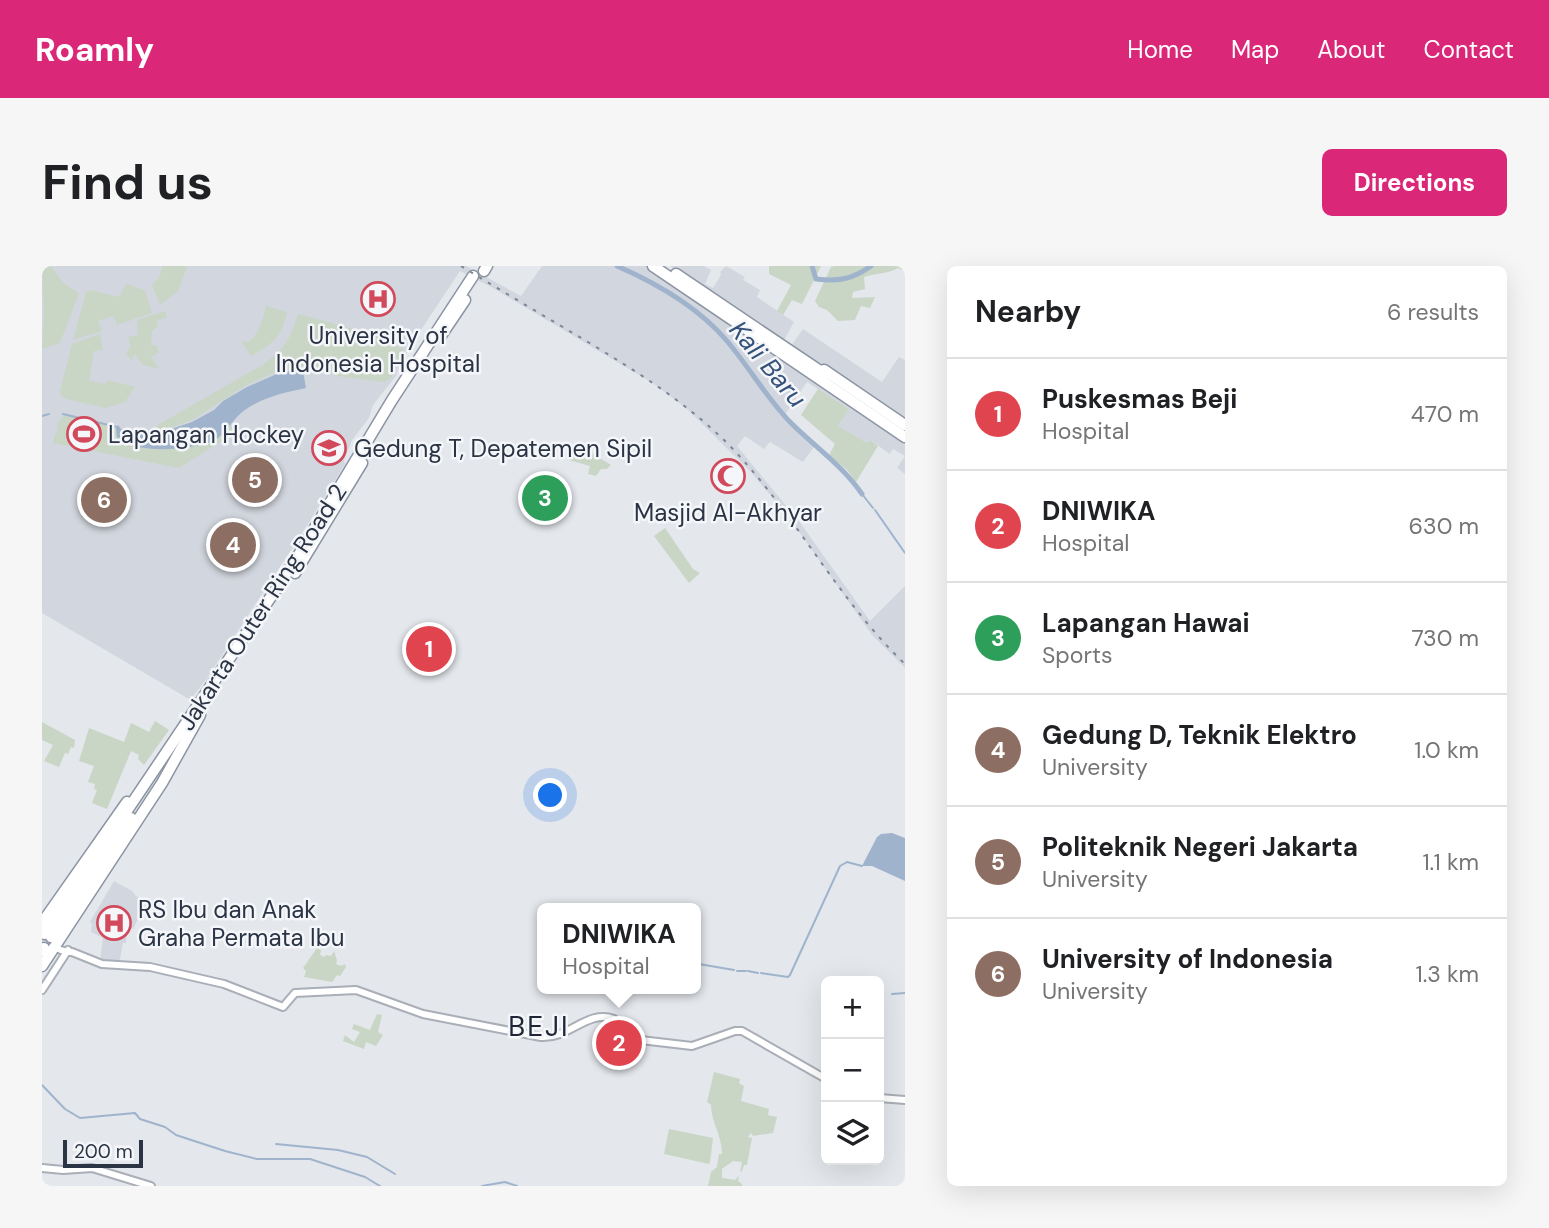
<!DOCTYPE html>
<html lang="en">
<head>
<meta charset="utf-8">
<style>
  :root { --surface:#fff; --page:#f6f6f6; --text:#202124; --muted:#757577; --line:#e0e0e0; --accent:#db2777 }
  body { margin:0; font-family:"DM Sans",sans-serif; background:var(--page); color:var(--text) }
  .controls { position:absolute; right:21px; bottom:21px; display:grid; overflow:hidden; border-radius:10px; box-shadow:0 7px 28px #0002 }
  .controls button { width:63px; height:63px; display:grid; place-items:center; padding:0; border:0; border-bottom:2px solid var(--line); background:var(--surface); color:var(--text); font:35px sans-serif }
  .scale { position:absolute; left:21px; bottom:18px; width:80px; box-sizing:border-box; padding-left:7px; border:4px solid #2b3445; border-top:0; font-size:19px; line-height:24px; white-space:nowrap; color:#2b3445; -webkit-text-stroke:5px #f4f6f9; paint-order:stroke }
  .you { position:absolute; left:509px; top:530px; width:24px; height:24px; margin:-18px; border:5px solid #fff; border-radius:50%; background:#1a73e8; box-shadow:0 0 0 10px #1a73e833 }
  .badge { display:grid; place-items:center; width:46px; height:46px; border-radius:50%; background:var(--accent); color:#fff; font-size:23px; font-weight:700 }
  .pin { position:absolute; translate:-50% -50%; border:4px solid #fff; box-shadow:0 2px 7px #0006 }
  .popup { position:absolute; left:495px; top:637px; width:164px; height:91px; box-sizing:border-box; display:grid; place-content:center; border-radius:10px; background:var(--surface); filter:drop-shadow(0 2px 5px #0005); font-size:23px; white-space:nowrap; color:var(--muted) }
  .popup b { font-size:26px; color:var(--text) }
  .popup::after { content:''; position:absolute; left:50%; top:100%; margin-left:-14px; border:14px solid transparent; border-top-color:var(--surface) }
  .list { margin:0; padding:0; list-style:none }
  h2 { display:flex; justify-content:space-between; align-items:center; height:91px; margin:0; padding:0 28px; font-size:30px }
  h2 small { font-size:23px; font-weight:400; color:var(--muted) }
  .list li { display:grid; grid-template-columns:46px 1fr auto; gap:21px; align-items:center; box-sizing:border-box; height:112px; padding:0 28px; border-top:2px solid var(--line) }
  .list b { display:block; font-size:26px; white-space:nowrap }
  .list p { margin:0; font-size:23px; white-space:nowrap; color:var(--muted) }
  .list em { font-size:23px; font-style:normal; color:var(--muted) }
  .icon { flex:none; width:38px; height:38px; fill:none; stroke:currentColor; stroke-width:2; stroke-linecap:round; stroke-linejoin:round }
  .map { position:relative; flex:none; width:863px; height:920px; overflow:hidden; border-radius:10px }
  header { display:flex; align-items:center; gap:42px; box-sizing:border-box; height:98px; padding:0 35px; background:var(--accent); color:#fff }
  header strong { font-size:33px }
  nav { display:flex; gap:38px; margin-inline-start:auto; font-size:24px }
  .intro { display:flex; align-items:center; justify-content:space-between; box-sizing:border-box; height:168px; padding:0 42px }
  h1 { margin:0; font-size:49px }
  .button { padding:18px 32px; border-radius:10px; background:var(--accent); color:#fff; font-size:24px; font-weight:700 }
  main { display:flex; gap:42px; padding:0 42px }
  aside { flex:1; background:var(--surface); border-radius:10px; box-shadow:0 7px 28px #0002 }
  .map>svg:first-child { display:block }
  .built { fill:#d2d6de }
  .green { fill:#c9d6c5 }
  .water { fill:#9fb4cc }
  .lines { fill:none; stroke-linecap:round; stroke-linejoin:round }
  .stream { stroke:#9fb4cc; stroke-width:2 }
  .river { stroke:#9fb4cc; stroke-width:5 }
  .secondary-casing { stroke:#a9aeb7; stroke-width:10 }
  .highway-casing { stroke:#8b94a3; stroke-width:13 }
  .secondary { stroke:#fff; stroke-width:6 }
  .highway { stroke:#fff; stroke-width:10 }
  .rail { stroke:#7d8696; stroke-width:2; stroke-dasharray:3.5 7; stroke-linecap:butt }
  .labels { text-anchor:middle; dominant-baseline:central; stroke-width:5; stroke-linejoin:round; paint-order:stroke }
  .poi-label { font-size:24px; fill:#2b3445; stroke:#f4f6f9; text-anchor:start }
  .street-label { font-size:24px; fill:#2b3445; stroke:#f4f6f9 }
  .water-label { font-size:26px; font-style:italic; fill:#34527a; stroke:#f4f6f9 }
  .quarter-label { font-size:28px; letter-spacing:2px; fill:#1d2536; stroke:#f4f6f9 }
</style>
</head>
<body>
<header>
<strong>Roamly</strong>
<nav><a>Home</a><a>Map</a><a>About</a><a>Contact</a></nav>
</header>
<div class="intro"><h1>Find us</h1><a class="button">Directions</a></div>
<main>
<div class="map">
<svg width="863" height="920" viewBox="0 0 863 920">
  <rect width="100%" height="100%" fill="#e4e7ec"/>
  <g class="built">
    <polygon points="0,0 424,0 479,30 500,0 607,0 863,172 863,208 855,202 863,190 851,183 848,188 828,174 825,177 795,160 807,143 765,116 742,150 772,181 761,196 728,176 722,183 703,170 695,180 759,258 828,355 863,320 863,402 830,369 746,250 707,204 645,143 612,118 451,22 418,5 371,76 357,100 354,110 331,139 327,152 310,174 302,194 303,198 266,258 165,412 150,432 147,433 0,347"/>
    <polygon points="628,0 662,0 669,4 663,18 671,22 679,9 678,6 684,0 703,11 701,14 718,24 715,31 752,56 741,76"/>
    <polygon points="761,63 840,116 857,91 863,94 863,158 749,80"/>
    <polygon points="72,615 90,625 95,631 104,637 91,663 85,662 84,677 81,677 77,698 58,695 61,672 49,666 50,658 48,656"/>
  </g>
  <g class="green">
    <polygon points="0,0 9,0 21,17 37,27 18,77 0,83 2,47"/>
    <polygon points="120,0 145,0 136,25 118,39 110,19 118,10"/>
    <polygon points="779,0 760,38 750,34 741,49 735,45 749,19 727,8 727,0"/>
    <path d="M792,0h71v5l-7,-3c-11,6 -22,5 -34,9l1,12 -12,3 -1,6 23,-1 -5,11 -9,-2 -6,14 -17,1 -11,-11 -8,-3 -4,-6 16,-34z"/>
    <polygon points="84,18 103,24 110,47 75,59 71,50 56,55 60,65 31,74 44,26 48,24 77,31"/>
    <path d="M224,40l21,6c-6,26 -13,31 -36,44l-10,-15 7,1c12,-8 14,-22 18,-36z"/>
    <polygon points="123,45 125,52 115,54 116,59 110,66 109,79 115,80 117,86 109,91 117,103 101,99 93,88 89,94 84,87 89,81 86,71 96,69 95,54"/>
    <path d="M256,48l78,21 11,8 17,6 -13,29 -7,4 -46,-6 -30,-11 -32,7 -31,14 -53,34 -28,10 -11,2 5,-7 106,-61c21,-16 27,-26 34,-50z"/>
    <polygon points="58,68 61,84 52,85 47,115 64,118 65,114 93,121 83,136 64,142 24,133 20,131 18,125 30,78"/>
    <polygon points="776,123 807,143 796,160 825,177 828,174 836,180 814,216 805,204 787,189 793,178 759,149"/>
    <polygon points="22,149 74,161 74,166 123,182 171,174 188,159 192,167 137,202 11,177 13,168 15,167 16,157"/>
    <polygon points="537,179 569,199 565,203 559,203 554,210 546,208 548,200 527,194 528,185 533,185"/>
    <polygon points="488,211 528,223 519,254 479,242"/>
    <polygon points="623,262 651,303 658,307 647,317 612,270"/>
    <polygon points="113,455 127,464 102,499 96,493 97,489 89,485 65,543 50,537 55,524 52,523 53,518 46,516 52,500 37,495 47,462 82,476 89,457 107,466"/>
    <polygon points="0,456 33,474 32,482 29,481 26,488 23,487 17,501 2,495 11,479 0,474"/>
    <polygon points="275,682 279,684 278,689 282,691 284,689 289,690 292,685 295,694 294,698 299,700 303,698 304,701 298,710 295,709 290,716 262,711 264,705 261,702"/>
    <polygon points="335,748 340,749 336,766 341,769 334,780 324,776 322,783 301,775 303,769 312,776 318,766 310,763 312,758 328,764"/>
    <path d="M672,806l26,7 -1,4 5,3 -3,15 28,8 -1,6 9,2 -4,16 -20,3 -2,-3 -3,4 4,1 -5,27h-3l-2,6 -2,1 2,-10 -9,-1 -11,8v9l13,2 4,-4 -1,5 4,3v2h-34l3,-14 6,-5 2,-13h3c0,-19 -11,-32 -11,-49l-4,-3z"/>
    <polygon points="627,863 671,872 668,896 667,898 622,888"/>
  </g>
  <g class="water">
    <path d="M257,103l4,2 3,17c-24,5 -47,10 -66,26 -9,8 -15,21 -27,27 -21,9 -79,14 -96,-4l-1,-9 2,-3 3,4 27,4 17,-2 27,-9 22,-12 9,-9 24,-14 32,-14z"/>
    <polygon points="850,567 863,572 863,615 830,600 820,600 835,571 839,568"/>
  </g>
  <g class="lines">
    <g class="stream">
      <polyline points="21,148 75,161"/>
      <polyline points="0,150 7,148"/>
      <polyline points="820,228 831,242"/>
      <polyline points="833,244 863,287"/>
      <polyline points="657,698 692,704"/>
      <polyline points="695,705 704,705"/>
      <polyline points="706,705 716,707"/>
      <polyline points="719,707 746,711 748,709 798,600 805,596 820,600"/>
      <polyline points="850,728 863,727"/>
      <polyline points="0,819 23,843 38,852 93,847 98,853 123,861 134,869 183,885 215,893 268,893 323,911 338,920"/>
      <polyline points="234,878 296,884 325,891 353,908"/>
      <polyline points="440,920 463,916 475,920"/>
    </g>
    <g class="river">
      <path d="M575,0c39,17 82,42 110,75 22,26 39,56 63,81 24,24 53,44 72,72"/>
      <path d="M770,0l4,13c22,3 37,0 55,-13"/>
    </g>
    <g class="secondary-casing">
      <g id="secondary">
        <path d="M10,681l15,5h5l30,12 48,3 74,17 59,23 12,-14 61,-3 67,24 118,23c28,2 47,-28 73,-18l1,18 77,9 43,-15h7l84,48"/>
        <polyline points="0,724 26,684"/>
        <polyline points="837,832 863,834"/>
        <polyline points="0,902 21,904 50,902 109,920"/>
      </g>
    </g>
    <g class="highway-casing">
      <g id="highway">
        <polyline points="611,0 863,171"/>
        <polyline points="442,5 445,0"/>
        <polyline points="634,8 784,109"/>
        <polyline points="398,71 423,34"/>
        <polyline points="782,104 863,159"/>
        <polyline points="253,307 320,197"/>
        <polyline points="0,657 85,536"/>
        <polyline points="2,668 253,295 350,134 431,10"/>
        <polyline points="9,671 89,552"/>
        <polyline points="0,685 2,682"/>
        <polyline points="0,700 120,517 158,449"/>
      </g>
    </g>
    <use href="#secondary" class="secondary"/>
    <use href="#highway" class="highway"/>
    <path class="rail" d="M419,0c42,26 85,51 127,76 51,31 99,61 141,103 66,68 108,154 176,219"/>
  </g>
  <defs>
    <g id="hospital-ring" transform="scale(1.75)"><circle r="9.5" fill="#f4f6f9" stroke="#d1495b" stroke-width="1.5"/><path d="M-5-5h3v3.5h4V-5h3V5h-3V1.5h-4V5h-3Z" fill="#d1495b"/></g>
    <g id="stadium-ring" transform="scale(1.75)"><circle r="9.5" fill="#f4f6f9" stroke="#d1495b" stroke-width="1.5"/><path d="M0-5a6.5 5 0 1 0 0 10a6.5 5 0 1 0 0-10ZM-3.5-1.8h7v3.6h-7Z" fill="#d1495b"/></g>
    <g id="university-ring" transform="scale(1.75)"><circle r="9.5" fill="#f4f6f9" stroke="#d1495b" stroke-width="1.5"/><path d="M0-5L7-2L0 1L-7-2ZM-4 1L0 2.5L4 1V4Q0 6-4 4Z" fill="#d1495b"/></g>
    <g id="mosque-ring" transform="scale(1.75)"><circle r="9.5" fill="#f4f6f9" stroke="#d1495b" stroke-width="1.5"/><path d="M3.5-4.9A6 6 0 1 0 3.5 4.9A5 5 0 1 1 3.5-4.9Z" fill="#d1495b"/></g>
  </defs>
  <g fill-rule="evenodd">
    <use href="#hospital-ring" x="336" y="33"/>
    <use href="#stadium-ring" x="42" y="168"/>
    <use href="#university-ring" x="287" y="182"/>
    <use href="#mosque-ring" x="686" y="210"/>
    <use href="#hospital-ring" x="72" y="657"/>
  </g>
  <g class="labels">
    <g class="poi-label">
      <text x="336" y="69" text-anchor="middle">University of<tspan x="336" dy="28">Indonesia Hospital</tspan></text>
      <text x="66" y="168">Lapangan Hockey</text>
      <text x="312" y="182">Gedung T, Depatemen Sipil</text>
      <text x="686" y="246" text-anchor="middle">Masjid Al-Akhyar</text>
      <text x="96" y="643">RS Ibu dan Anak<tspan x="96" dy="28">Graha Permata Ibu</tspan></text>
    </g>
    <g class="street-label">
      <text transform="translate(220 341) rotate(-57)">Jakarta Outer Ring Road 2</text>
    </g>
    <g class="water-label">
      <text transform="translate(726 98) rotate(50)">Kali Baru</text>
    </g>
    <g class="quarter-label">
      <text x="497" y="760">BEJI</text>
    </g>
  </g>
</svg>
<div class="controls">
<button>+</button>
<button>−</button>
<button><svg class="icon" aria-label="layers" viewBox="0 0 24 24"><path d="M12 4l9 5-9 5-9-5zM3 14l9 5 9-5"/></svg></button>
</div>
<div class="scale">200 m</div>
<div class="you"></div>
<div class="pin badge" style="left:387px;top:383px;background:#e0444e">1</div>
<div class="pin badge" style="left:577px;top:777px;background:#e0444e">2</div>
<div class="popup"><b>DNIWIKA</b>Hospital</div>
<div class="pin badge" style="left:503px;top:232px;background:#2e9e5b">3</div>
<div class="pin badge" style="left:191px;top:279px;background:#8d6e63">4</div>
<div class="pin badge" style="left:213px;top:214px;background:#8d6e63">5</div>
<div class="pin badge" style="left:62px;top:234px;background:#8d6e63">6</div>
</div>
<aside>
<h2>Nearby<small>6 results</small></h2>
<ul class="list">
<li><span class="badge" style="background:#e0444e">1</span><div><b>Puskesmas Beji</b><p>Hospital</p></div><em>470 m</em></li>
<li><span class="badge" style="background:#e0444e">2</span><div><b>DNIWIKA</b><p>Hospital</p></div><em>630 m</em></li>
<li><span class="badge" style="background:#2e9e5b">3</span><div><b>Lapangan Hawai</b><p>Sports</p></div><em>730 m</em></li>
<li><span class="badge" style="background:#8d6e63">4</span><div><b>Gedung D, Teknik Elektro</b><p>University</p></div><em>1.0 km</em></li>
<li><span class="badge" style="background:#8d6e63">5</span><div><b>Politeknik Negeri Jakarta</b><p>University</p></div><em>1.1 km</em></li>
<li><span class="badge" style="background:#8d6e63">6</span><div><b>University of Indonesia</b><p>University</p></div><em>1.3 km</em></li>
</ul>
</aside>
</main>
</body>
</html>
